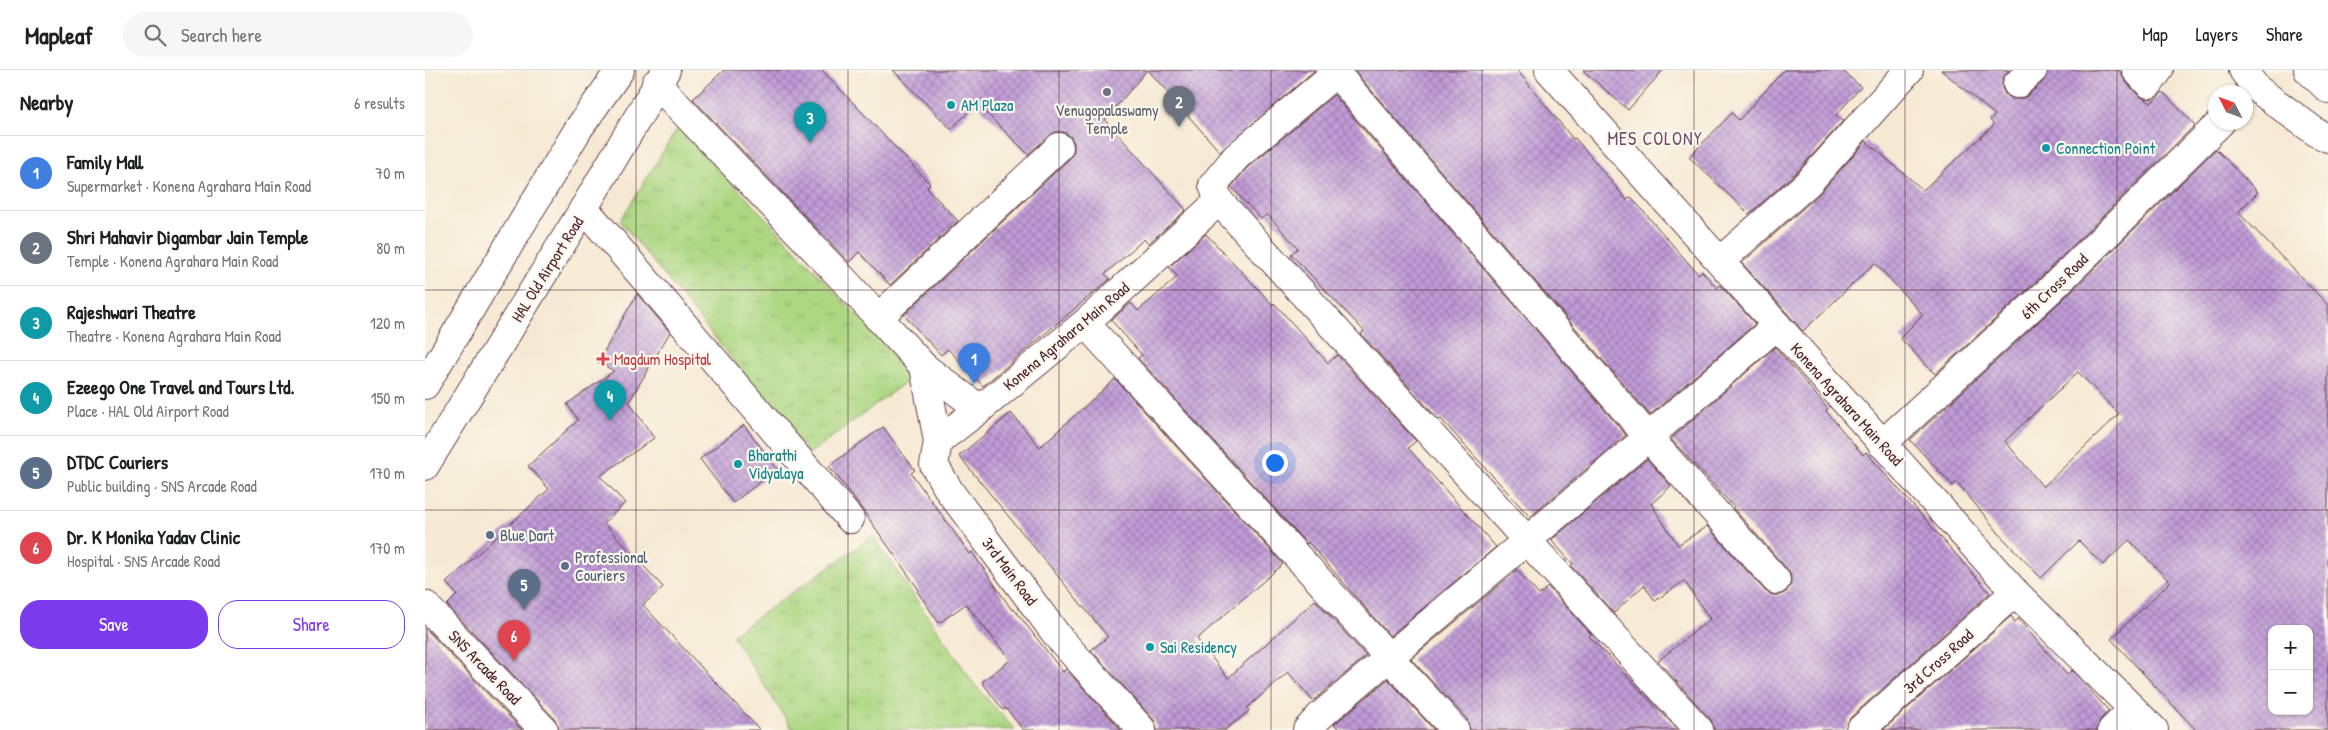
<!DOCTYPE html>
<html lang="en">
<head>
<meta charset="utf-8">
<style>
  :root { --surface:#fff; --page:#f6f6f6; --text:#202124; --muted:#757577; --line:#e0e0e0; --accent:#7c3aed }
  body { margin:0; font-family:"Patrick Hand",sans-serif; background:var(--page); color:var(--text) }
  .controls { position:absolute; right:15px; bottom:15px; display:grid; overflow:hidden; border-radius:10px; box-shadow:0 1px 4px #0004 }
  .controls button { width:45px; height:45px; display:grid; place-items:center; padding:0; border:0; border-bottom:1px solid var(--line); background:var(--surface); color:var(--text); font:25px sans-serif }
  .compass { position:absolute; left:1783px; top:15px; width:45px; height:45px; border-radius:50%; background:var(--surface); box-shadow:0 1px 4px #0004; rotate:312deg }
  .you { position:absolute; left:849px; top:392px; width:18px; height:18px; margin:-12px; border:4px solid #fff; border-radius:50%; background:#1a73e8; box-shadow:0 0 0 8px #1a73e833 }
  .badge { display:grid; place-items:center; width:32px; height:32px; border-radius:50%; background:var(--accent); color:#fff; font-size:16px; font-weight:700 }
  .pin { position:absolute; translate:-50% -41px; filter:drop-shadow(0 1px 2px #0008) }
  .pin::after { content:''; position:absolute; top:26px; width:18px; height:15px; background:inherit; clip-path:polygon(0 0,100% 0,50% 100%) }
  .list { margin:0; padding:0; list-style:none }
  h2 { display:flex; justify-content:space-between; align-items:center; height:65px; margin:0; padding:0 20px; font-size:21px }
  h2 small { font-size:16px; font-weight:400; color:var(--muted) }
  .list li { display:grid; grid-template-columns:32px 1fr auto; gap:15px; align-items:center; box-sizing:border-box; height:75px; padding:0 20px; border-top:1px solid var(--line) }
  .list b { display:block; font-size:19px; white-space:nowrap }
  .list p { margin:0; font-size:16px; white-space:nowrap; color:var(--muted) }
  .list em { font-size:16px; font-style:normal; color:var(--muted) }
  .actions { display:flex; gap:10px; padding:15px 20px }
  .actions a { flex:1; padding:11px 0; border:1px solid var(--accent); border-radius:20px; text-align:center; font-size:18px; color:var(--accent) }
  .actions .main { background:var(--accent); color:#fff }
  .icon { flex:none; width:28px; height:28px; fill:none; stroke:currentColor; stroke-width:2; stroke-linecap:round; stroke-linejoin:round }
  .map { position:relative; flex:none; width:1903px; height:660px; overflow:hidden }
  header { display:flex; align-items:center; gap:30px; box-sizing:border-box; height:70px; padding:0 25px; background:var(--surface); border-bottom:1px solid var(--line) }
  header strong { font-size:24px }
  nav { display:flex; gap:28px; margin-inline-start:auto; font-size:18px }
  .search { width:350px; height:45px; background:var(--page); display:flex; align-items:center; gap:12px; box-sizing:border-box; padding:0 18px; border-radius:28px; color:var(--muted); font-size:19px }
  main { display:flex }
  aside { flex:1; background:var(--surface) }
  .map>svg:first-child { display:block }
  .grass { fill:url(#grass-tufts); stroke:#7c7b57 }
  .building { fill:url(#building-cross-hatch); fill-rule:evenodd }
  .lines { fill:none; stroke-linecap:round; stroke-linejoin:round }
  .street-casing { stroke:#643d44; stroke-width:30 }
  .secondary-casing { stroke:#643d44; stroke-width:30 }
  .primary-casing { stroke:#643d44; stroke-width:30 }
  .street { stroke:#fff; stroke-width:28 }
  .secondary { stroke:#fff; stroke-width:28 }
  .primary { stroke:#fff; stroke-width:28 }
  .grid { fill:none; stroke:#4a1f2b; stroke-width:1; stroke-opacity:0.55 }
  .worship-dot { fill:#6b7280; stroke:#fbf7ec; stroke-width:2 }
  .culture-dot { fill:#0f9aa8; stroke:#fbf7ec; stroke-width:2 }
  .health-dot { fill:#e0444e; stroke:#fbf7ec; stroke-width:2 }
  .service-dot { fill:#5c6f8a; stroke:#fbf7ec; stroke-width:2 }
  .labels { text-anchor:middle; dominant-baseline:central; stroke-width:4.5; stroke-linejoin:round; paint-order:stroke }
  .culture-label { font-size:16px; fill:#0d838f; stroke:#fbf7ec; text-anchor:start }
  .worship-label { font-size:16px; fill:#5b616d; stroke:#fbf7ec }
  .street-label { font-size:16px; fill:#4a1f2b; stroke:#fbf7ec }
  .health-label { font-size:16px; fill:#be3a42; stroke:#fbf7ec; text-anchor:start }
  .service-label { font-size:16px; fill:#4e5e75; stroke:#fbf7ec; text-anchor:start }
  .neighbourhood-label { font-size:18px; letter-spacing:1px; fill:#734b68; stroke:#fbf7ec }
</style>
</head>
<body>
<header>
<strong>Mapleaf</strong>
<div class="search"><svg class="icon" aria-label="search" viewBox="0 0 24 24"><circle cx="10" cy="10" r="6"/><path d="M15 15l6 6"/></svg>Search here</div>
<nav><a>Map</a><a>Layers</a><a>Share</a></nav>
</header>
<main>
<aside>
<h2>Nearby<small>6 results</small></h2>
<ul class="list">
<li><span class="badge" style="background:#3f7fe0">1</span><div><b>Family Mall</b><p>Supermarket · Konena Agrahara Main Road</p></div><em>70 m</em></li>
<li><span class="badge" style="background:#6b7280">2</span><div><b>Shri Mahavir Digambar Jain Temple</b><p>Temple · Konena Agrahara Main Road</p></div><em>80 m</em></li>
<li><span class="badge" style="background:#0f9aa8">3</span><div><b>Rajeshwari Theatre</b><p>Theatre · Konena Agrahara Main Road</p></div><em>120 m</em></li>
<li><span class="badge" style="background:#0f9aa8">4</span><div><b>Ezeego One Travel and Tours Ltd.</b><p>Place · HAL Old Airport Road</p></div><em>150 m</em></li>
<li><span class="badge" style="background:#5c6f8a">5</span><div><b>DTDC Couriers</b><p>Public building · SNS Arcade Road</p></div><em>170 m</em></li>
<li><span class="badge" style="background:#e0444e">6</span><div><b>Dr. K Monika Yadav Clinic</b><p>Hospital · SNS Arcade Road</p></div><em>170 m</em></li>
</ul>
<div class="actions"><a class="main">Save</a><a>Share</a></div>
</aside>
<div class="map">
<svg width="1903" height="660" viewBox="0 0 1903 660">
  <defs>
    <pattern id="grass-tufts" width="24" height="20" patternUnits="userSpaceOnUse" patternTransform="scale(1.25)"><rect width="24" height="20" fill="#add783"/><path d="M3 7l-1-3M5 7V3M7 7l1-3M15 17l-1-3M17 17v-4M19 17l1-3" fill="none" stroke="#96b871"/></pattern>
    <pattern id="building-cross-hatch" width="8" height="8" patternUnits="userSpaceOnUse" patternTransform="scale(1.25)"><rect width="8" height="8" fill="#c09cd8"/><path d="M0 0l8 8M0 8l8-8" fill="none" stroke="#9e7faf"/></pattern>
  </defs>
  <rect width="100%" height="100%" fill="#fbf7ec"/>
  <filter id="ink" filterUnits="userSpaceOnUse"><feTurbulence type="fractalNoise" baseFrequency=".02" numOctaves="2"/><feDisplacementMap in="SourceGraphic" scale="10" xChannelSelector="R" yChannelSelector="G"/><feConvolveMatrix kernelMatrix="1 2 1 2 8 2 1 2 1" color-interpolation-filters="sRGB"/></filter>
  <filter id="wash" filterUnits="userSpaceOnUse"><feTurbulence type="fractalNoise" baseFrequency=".0096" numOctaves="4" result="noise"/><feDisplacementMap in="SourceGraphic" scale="20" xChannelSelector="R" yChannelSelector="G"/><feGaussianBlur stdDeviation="1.12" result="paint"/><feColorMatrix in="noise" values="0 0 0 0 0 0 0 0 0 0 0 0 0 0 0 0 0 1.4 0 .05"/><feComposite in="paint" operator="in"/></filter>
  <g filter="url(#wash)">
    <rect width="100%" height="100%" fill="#f6e9d3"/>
    <g class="grass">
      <polygon points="254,56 489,306 384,384 195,151"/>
      <polygon points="448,466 549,614 590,660 368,660 307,565"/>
    </g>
    <g id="blocks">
      <g class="building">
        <polygon points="299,0 397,0 505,114 502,118 533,151 465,215 434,182 424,192 268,29"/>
        <polygon points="468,0 722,0 680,50 761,140 723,174 719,169 680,204 685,209 558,316 523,279 516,285 479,245 645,88 649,81 649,73 646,67 639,62 630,62 603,84 552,34 526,59"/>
        <polygon points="723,0 890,0 795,82"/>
        <polygon points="929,0 1092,0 1148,69 1150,68 1202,130 1206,127 1273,204 1277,201 1292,218 1295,215 1330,254 1225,345"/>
        <polygon points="1158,0 1238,0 1203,40"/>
        <polygon points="1359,0 1417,0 1436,17 1411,45 1418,51 1373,101 1324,144 1264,87 1307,43 1314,50"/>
        <polygon points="1516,0 1584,0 1577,9 1577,18 1580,24 1587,29 1595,29 1602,26 1618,12 1623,0 1694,0 1700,11 1713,25 1726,33 1738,22 1770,55 1613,210 1510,304 1475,268 1498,245 1450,193 1378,261 1317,193 1394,124 1441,71 1498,120 1569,55 1565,50 1570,45"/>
        <polygon points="909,25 1201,365 1105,447 1016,349 1014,350 936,264 939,261 866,184 873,178 842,144 836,149 806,117 822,98"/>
        <path d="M1791,79l42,43 -20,20 90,93v425h-132l-85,-91 59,-57 -41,-42 -26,25 -24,-24 -38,37 -39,-41 -45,-55 -4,4 -43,-46 150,-138zM1653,302l41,42 -76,73 -38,-46zM1847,559h37v82h-37z"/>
        <polygon points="781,164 848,235 849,233 903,293 912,285 991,371 983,378 1071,477 965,566 883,472 882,474 713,288 717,285 686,250 706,233 713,241 750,209 752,206 744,197"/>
        <polygon points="212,224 245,262 204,332 229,368 175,406 200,433 179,453 238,517 218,535 335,660 134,660 130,649 22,535 32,525 21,513 124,419 103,396 153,350 142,334 189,301 173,292"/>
        <polygon points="1350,277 1403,339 1401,341 1438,385 1441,382 1565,523 1425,648 1420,660 1289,660 1286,650 1233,591 1285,549 1259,511 1230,531 1219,515 1189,543 1146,496 1148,494 1126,470 1222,389 1246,416 1226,434 1253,475 1282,456 1340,521 1347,525 1355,525 1361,522 1366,514 1366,506 1363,500 1308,438 1309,437 1246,369"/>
        <polygon points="690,309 858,494 772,569 803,608 890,530 941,586 888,631 863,602 822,638 824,641 800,660 732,660 729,650 666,580 683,567 534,386 586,343 615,377"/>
        <polygon points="319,355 352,399 308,433 275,389"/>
        <polygon points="458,357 490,400 486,403 545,484 547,482 587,540 589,539 638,602 641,599 696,660 598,660 581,638 578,640 557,612 585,590 541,534 514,553 492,521 494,520 437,439 404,396"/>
        <polygon points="1092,500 1114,525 1123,517 1166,564 1164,566 1253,660 1045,660 1042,649 986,589"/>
        <polygon points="1586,546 1590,552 1593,549 1642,605 1647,600 1684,641 1676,649 1672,660 1458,660"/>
        <polygon points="0,558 97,660 0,660"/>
        <polygon points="963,609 1009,660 915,660 909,654"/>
      </g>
    </g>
  </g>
  <g filter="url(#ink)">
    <use href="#blocks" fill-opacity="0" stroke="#643d44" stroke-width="1"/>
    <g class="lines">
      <g class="street-casing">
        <g id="street">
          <polyline points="1124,0 1590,522 1729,660"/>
          <polyline points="1711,0 1724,14 1734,0"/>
          <polyline points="911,3 1224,368 1351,510"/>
          <polyline points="231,13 418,209 499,297 555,339 660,253 794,131 788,115 811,87 914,0"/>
          <polyline points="1592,14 1608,0"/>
          <polyline points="794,131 1274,660"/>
          <polyline points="159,138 425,449"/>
          <polyline points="1295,191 1384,112 1484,0"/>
          <polyline points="453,248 634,77"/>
          <polyline points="660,253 1030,660"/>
          <polyline points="499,297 513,371"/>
          <polyline points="555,339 513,371 509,395 525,422 634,568 717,660"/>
          <polyline points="1457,374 1624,221 1796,52"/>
          <polyline points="0,535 119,660"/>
          <path d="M882,660l13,-14c152,-130 307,-258 457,-391"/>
          <polyline points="1435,660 1590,522"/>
          <polyline points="1687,660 1708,639"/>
        </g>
      </g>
      <g class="secondary-casing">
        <g id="secondary">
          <polyline points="1818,0 1831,18 1892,63 1903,68"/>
          <polyline points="1883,0 1903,19"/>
        </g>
      </g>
      <g class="primary-casing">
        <g id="primary">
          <polyline points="0,315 154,58 195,0"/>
          <polyline points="0,396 159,138 241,0"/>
        </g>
      </g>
      <use href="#street" class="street"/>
      <use href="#secondary" class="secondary"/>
      <use href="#primary" class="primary"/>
    </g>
  </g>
  <path class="grid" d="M211,0v660M423,0v660M634,0v660M846,0v660M1057,0v660M1269,0v660M1480,0v660M1692,0v660M0,220h1903M0,440h1903"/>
  <circle class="worship-dot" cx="682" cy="22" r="5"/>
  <g class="culture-dot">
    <circle cx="526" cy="35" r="5"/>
    <circle cx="1621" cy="78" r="5"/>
    <circle cx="313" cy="394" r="5"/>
    <circle cx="725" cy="577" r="5"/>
  </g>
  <path class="health-dot" d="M175.5 281.5h5v5h5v5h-5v5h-5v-5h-5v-5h5z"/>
  <g class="service-dot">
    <circle cx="65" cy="465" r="5"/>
    <circle cx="140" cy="496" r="5"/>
  </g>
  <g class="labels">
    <g class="culture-label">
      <text x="536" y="35">AM Plaza</text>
      <text x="1631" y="78">Connection Point</text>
      <text x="323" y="385">Bharathi<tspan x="323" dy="18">Vidyalaya</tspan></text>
      <text x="735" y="577">Sai Residency</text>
    </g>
    <g class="worship-label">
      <text x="682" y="40">Venugopalaswamy<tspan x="682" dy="18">Temple</tspan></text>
    </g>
    <g class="street-label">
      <text transform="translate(122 199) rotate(-58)">HAL Old Airport Road</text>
      <text transform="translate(1629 216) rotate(-44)">6th Cross Road</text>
      <text transform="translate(641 266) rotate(-40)">Konena Agrahara Main Road</text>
      <text transform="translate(1422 334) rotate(48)">Konena Agrahara Main Road</text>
      <text transform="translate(585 501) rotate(53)">3rd Main Road</text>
      <text transform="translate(1513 591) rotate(-42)">3rd Cross Road</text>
      <text transform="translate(60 597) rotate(46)">SNS Arcade Road</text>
    </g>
    <g class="health-label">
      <text x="189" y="289">Magdum Hospital</text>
    </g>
    <g class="service-label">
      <text x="75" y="465">Blue Dart</text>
      <text x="150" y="487">Professional<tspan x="150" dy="18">Couriers</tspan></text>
    </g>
    <g class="neighbourhood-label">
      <text x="1230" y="68">MES COLONY</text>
    </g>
  </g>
</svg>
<div class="controls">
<button>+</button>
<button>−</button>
</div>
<svg class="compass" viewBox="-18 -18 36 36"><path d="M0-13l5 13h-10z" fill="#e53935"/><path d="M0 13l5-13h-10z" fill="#757577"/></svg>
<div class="you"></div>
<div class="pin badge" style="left:549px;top:314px;background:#3f7fe0">1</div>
<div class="pin badge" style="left:754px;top:57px;background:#6b7280">2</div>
<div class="pin badge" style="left:385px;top:73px;background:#0f9aa8">3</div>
<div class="pin badge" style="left:185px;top:351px;background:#0f9aa8">4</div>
<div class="pin badge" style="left:99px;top:540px;background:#5c6f8a">5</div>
<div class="pin badge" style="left:89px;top:591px;background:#e0444e">6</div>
</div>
</main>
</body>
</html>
